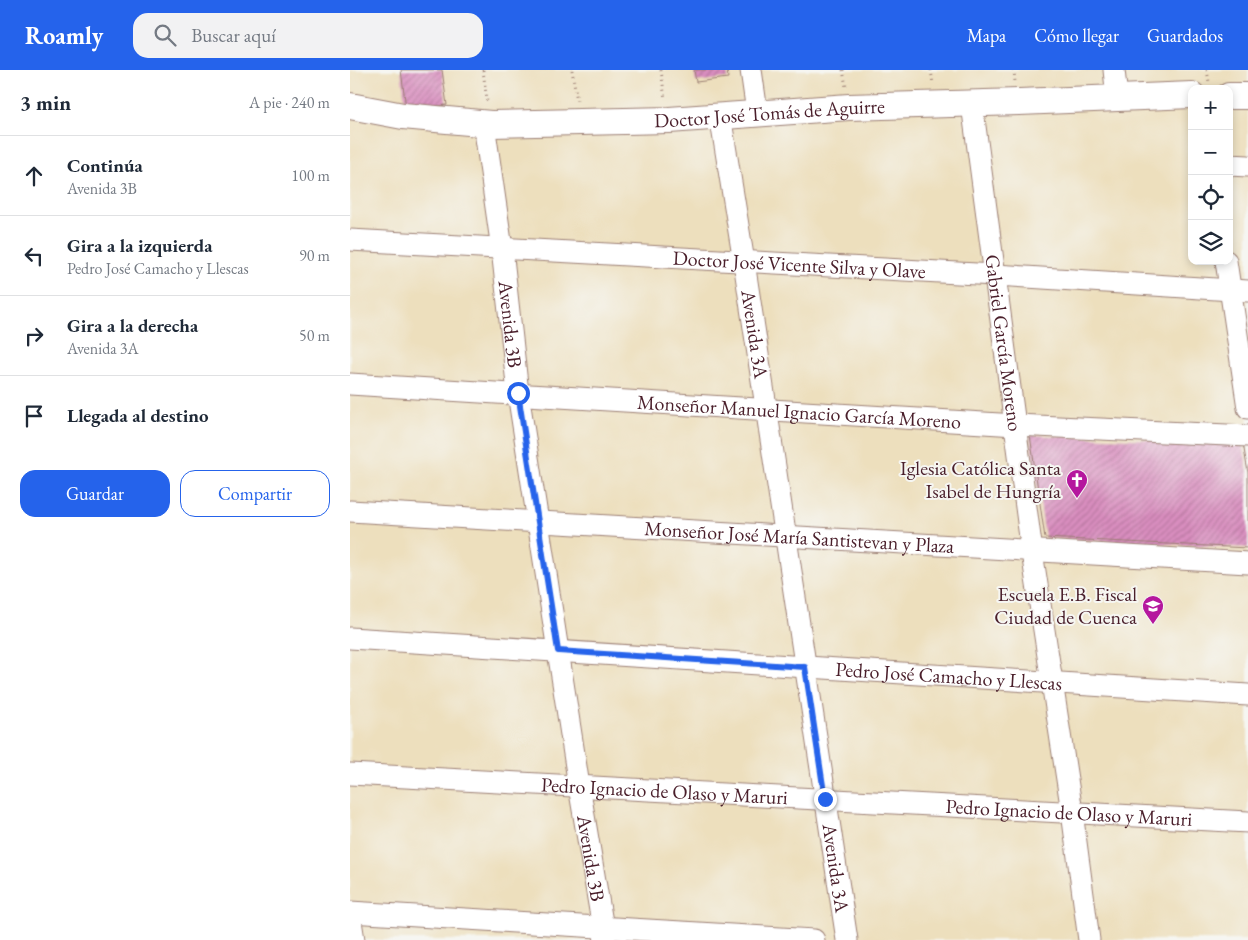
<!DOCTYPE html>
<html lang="es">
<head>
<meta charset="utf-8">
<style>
  :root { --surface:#fff; --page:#f2f2f3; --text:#1f2937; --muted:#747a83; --line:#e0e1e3; --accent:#2563eb }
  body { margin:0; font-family:"EB Garamond",serif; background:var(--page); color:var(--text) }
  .controls { position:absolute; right:15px; top:15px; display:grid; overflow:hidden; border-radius:10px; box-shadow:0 2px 8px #0003 }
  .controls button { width:45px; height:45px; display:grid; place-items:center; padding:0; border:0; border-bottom:1px solid var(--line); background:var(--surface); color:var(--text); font:25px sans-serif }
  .stop { position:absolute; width:15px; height:15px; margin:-11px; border:4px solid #2563eb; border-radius:50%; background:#fff }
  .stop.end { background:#2563eb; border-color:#fff; box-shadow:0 1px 5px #0008 }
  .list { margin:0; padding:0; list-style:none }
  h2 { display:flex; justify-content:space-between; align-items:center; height:65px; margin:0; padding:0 20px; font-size:21px }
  h2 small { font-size:16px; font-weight:400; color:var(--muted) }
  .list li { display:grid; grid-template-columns:32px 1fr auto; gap:15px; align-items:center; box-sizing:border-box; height:80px; padding:0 20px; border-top:1px solid var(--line) }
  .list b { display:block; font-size:19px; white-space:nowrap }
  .list p { margin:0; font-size:16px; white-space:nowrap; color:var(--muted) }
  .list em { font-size:16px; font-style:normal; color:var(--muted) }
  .actions { display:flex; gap:10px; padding:15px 20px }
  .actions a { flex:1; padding:11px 0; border:1px solid var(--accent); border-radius:15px; text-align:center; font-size:18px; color:var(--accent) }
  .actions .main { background:var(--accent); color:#fff }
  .icon { flex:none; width:28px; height:28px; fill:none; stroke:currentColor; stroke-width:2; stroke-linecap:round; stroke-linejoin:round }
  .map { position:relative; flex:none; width:898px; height:870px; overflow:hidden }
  header { display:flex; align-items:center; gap:30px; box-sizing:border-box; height:70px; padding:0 25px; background:var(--accent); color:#fff }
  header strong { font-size:24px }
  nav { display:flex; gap:28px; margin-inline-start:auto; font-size:18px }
  .search { width:350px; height:45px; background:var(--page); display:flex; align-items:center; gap:12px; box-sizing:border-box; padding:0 18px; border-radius:15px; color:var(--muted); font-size:19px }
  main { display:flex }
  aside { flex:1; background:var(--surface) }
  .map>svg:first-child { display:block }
  .building { fill:url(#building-hatch) }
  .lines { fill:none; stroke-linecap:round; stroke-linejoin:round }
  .minor-casing { stroke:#9c7f74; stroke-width:23 }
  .tertiary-casing { stroke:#9c7f74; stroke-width:28 }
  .path { stroke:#9c7f74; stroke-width:3; stroke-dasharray:1 4; stroke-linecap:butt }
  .minor { stroke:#fff; stroke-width:21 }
  .tertiary { stroke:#fff; stroke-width:26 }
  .route { stroke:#2563eb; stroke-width:6 }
  .labels { text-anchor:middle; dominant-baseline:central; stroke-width:4; stroke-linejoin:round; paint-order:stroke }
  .street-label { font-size:20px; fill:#4a1f2b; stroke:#f6f6f2 }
  .poi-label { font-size:20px; fill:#4a1f2b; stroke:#f6f6f2; text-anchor:end }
</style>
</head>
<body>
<header>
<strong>Roamly</strong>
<div class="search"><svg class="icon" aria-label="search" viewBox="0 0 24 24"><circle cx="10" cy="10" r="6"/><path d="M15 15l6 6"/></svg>Buscar aquí</div>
<nav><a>Mapa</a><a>Cómo llegar</a><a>Guardados</a></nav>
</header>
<main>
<aside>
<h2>3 min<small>A pie · 240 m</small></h2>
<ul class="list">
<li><svg class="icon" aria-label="ahead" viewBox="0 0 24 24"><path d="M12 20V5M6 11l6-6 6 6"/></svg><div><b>Continúa</b><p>Avenida 3B</p></div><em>100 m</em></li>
<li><svg class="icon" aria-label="left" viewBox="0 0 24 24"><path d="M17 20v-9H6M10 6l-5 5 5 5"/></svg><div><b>Gira a la izquierda</b><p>Pedro José Camacho y Llescas</p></div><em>90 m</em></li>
<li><svg class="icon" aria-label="right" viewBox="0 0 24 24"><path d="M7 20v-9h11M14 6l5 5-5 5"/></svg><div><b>Gira a la derecha</b><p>Avenida 3A</p></div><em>50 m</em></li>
<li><svg class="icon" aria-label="arrive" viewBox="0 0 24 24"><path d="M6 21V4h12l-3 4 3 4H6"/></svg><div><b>Llegada al destino</b></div></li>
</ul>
<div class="actions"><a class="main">Guardar</a><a>Compartir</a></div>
</aside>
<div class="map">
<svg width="898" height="870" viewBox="0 0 898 870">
  <defs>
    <pattern id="building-hatch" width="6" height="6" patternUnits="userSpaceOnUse" patternTransform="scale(1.25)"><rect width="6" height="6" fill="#d98ebf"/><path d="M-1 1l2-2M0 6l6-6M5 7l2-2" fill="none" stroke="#b2739b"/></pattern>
  </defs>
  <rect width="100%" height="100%" fill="#f6f6f2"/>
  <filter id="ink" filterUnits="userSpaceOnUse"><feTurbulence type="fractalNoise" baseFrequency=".02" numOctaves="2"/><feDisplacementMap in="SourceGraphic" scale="10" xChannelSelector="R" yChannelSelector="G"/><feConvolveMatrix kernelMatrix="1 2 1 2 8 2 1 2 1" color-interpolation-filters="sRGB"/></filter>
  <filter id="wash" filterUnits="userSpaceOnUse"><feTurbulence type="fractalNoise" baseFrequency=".0096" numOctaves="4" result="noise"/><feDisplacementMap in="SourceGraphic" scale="20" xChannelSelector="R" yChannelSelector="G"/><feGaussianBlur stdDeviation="1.12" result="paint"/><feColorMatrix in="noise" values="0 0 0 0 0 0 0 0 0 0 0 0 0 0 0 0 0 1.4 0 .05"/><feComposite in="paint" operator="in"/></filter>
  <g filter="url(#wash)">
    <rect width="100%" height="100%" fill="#eddfbd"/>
    <g id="blocks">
      <g class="building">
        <polygon points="51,0 92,0 97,35 56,38"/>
        <polygon points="344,0 377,0 378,8 346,12"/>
        <polygon points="680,365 893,373 898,403 898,478 695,468"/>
      </g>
    </g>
  </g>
  <g filter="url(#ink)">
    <use href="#blocks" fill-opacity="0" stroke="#9c7f74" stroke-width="1"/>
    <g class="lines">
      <g class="minor-casing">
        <g id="minor">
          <polyline points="401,0 407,42"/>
          <polyline points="764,0 767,28"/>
          <path id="s1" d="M622,34l60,448 40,260 17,128"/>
          <path id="s2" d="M370,45l24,147 103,678"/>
          <path id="s3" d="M134,54l18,125 16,144 61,393 26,154"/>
          <polyline points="879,95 898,96"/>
          <path id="s4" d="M0,170l645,35 253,16"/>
          <polyline points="876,191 898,338"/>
          <path id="s5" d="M0,314l666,41 232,11"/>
          <path id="s6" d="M0,441l898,52"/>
          <path id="s7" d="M0,568l898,57"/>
          <path id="s8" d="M0,704l898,48"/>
          <polyline points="0,842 464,870"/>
          <polyline points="0,845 4,870"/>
        </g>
      </g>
      <g class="tertiary-casing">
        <g id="tertiary">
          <polyline points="879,26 898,26"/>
          <path id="s9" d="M0,36l53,10 88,8 178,-4 180,-13 170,-5 173,-7"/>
        </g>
      </g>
      <g class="path">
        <polyline points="133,0 137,32"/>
        <polyline points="222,0 227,31"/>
        <polyline points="311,0 315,29"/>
        <polyline points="493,0 496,17"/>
        <polyline points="581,0 583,14"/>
        <polyline points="664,0 665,12"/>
        <polyline points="857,0 859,12"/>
      </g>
      <use href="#minor" class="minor"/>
      <use href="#tertiary" class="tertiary"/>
    </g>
  </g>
  <g class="lines" filter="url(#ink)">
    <polyline class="route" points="168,323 208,581 455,597 475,729"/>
  </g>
  <defs>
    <g id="church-pin" transform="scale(1.125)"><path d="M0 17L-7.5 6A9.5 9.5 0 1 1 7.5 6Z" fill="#b5179e" stroke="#f6f6f2"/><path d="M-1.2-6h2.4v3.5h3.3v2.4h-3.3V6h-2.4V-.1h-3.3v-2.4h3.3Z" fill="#fff"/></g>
    <g id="school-pin" transform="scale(1.125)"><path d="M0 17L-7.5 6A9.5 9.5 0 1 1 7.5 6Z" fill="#b5179e" stroke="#f6f6f2"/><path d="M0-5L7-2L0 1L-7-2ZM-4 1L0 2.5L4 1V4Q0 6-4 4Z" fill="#fff"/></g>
  </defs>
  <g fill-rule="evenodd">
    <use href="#church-pin" x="727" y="410"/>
    <use href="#school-pin" x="803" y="536"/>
  </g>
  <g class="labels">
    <g class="street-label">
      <text stroke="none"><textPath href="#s9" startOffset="421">Doctor José Tomás de Aguirre</textPath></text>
      <text stroke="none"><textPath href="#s4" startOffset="450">Doctor José Vicente Silva y Olave</textPath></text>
      <text stroke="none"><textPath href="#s3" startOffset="202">Avenida 3B</textPath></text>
      <text stroke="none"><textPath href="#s2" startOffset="222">Avenida 3A</textPath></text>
      <text stroke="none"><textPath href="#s1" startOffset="241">Gabriel García Moreno</textPath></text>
      <text stroke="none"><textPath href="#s5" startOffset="450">Monseñor Manuel Ignacio García Moreno</textPath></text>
      <text stroke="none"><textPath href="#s6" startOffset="450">Monseñor José María Santistevan y Plaza</textPath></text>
      <text stroke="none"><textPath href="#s7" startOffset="600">Pedro José Camacho y Llescas</textPath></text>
      <text stroke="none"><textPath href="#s8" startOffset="315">Pedro Ignacio de Olaso y Maruri</textPath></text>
      <text stroke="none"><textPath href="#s8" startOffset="720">Pedro Ignacio de Olaso y Maruri</textPath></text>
      <text stroke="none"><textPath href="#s3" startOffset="742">Avenida 3B</textPath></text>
      <text stroke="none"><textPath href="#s2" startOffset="762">Avenida 3A</textPath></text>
    </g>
    <g class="poi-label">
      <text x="711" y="398">Iglesia Católica Santa<tspan x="711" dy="23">Isabel de Hungría</tspan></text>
      <text x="787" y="524">Escuela E.B. Fiscal<tspan x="787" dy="23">Ciudad de Cuenca</tspan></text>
    </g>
  </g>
</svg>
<div class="controls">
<button>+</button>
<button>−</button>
<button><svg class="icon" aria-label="locate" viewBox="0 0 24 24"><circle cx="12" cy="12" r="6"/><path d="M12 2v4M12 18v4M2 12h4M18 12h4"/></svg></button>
<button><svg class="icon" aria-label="layers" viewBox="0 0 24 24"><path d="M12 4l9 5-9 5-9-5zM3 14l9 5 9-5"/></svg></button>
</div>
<div class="stop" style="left:168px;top:323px"></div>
<div class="stop end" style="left:475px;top:729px"></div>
</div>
</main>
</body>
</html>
